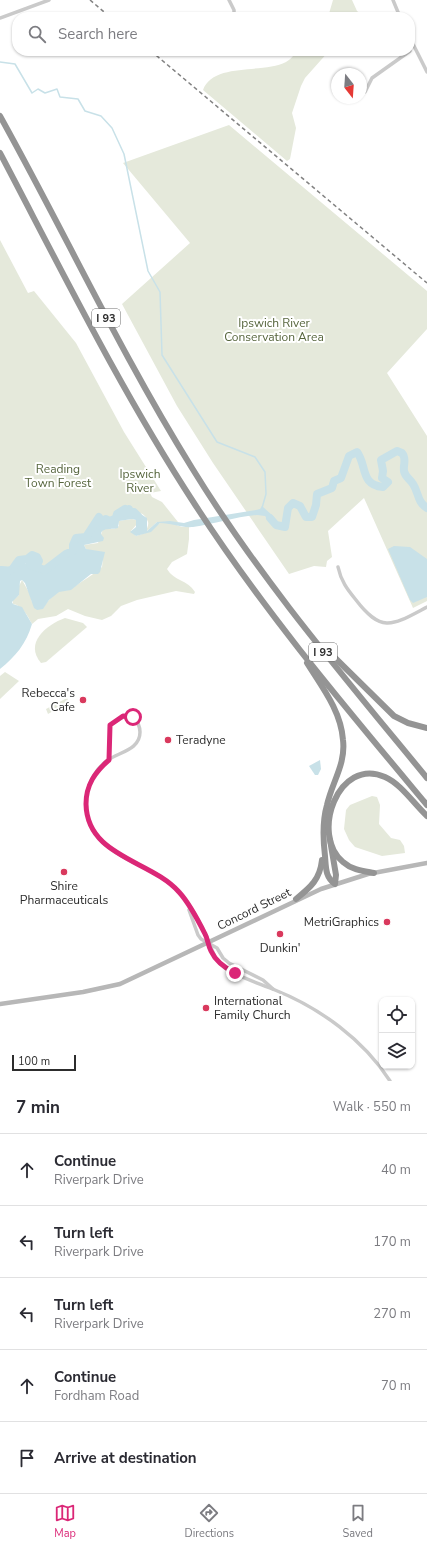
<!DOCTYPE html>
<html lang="en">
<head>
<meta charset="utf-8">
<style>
  :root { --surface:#fff; --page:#f2f2f3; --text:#2b2b33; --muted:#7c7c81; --line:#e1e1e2; --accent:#db2777 }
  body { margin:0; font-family:"Nunito Sans",sans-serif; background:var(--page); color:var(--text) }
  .controls { position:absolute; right:12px; bottom:12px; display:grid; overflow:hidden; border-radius:8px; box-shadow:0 1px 3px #0004 }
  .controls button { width:36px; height:36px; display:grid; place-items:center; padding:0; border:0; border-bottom:1px solid var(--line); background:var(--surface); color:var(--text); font:20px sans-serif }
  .compass { position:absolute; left:331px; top:68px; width:36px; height:36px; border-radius:50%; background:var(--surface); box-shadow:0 1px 3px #0004; rotate:163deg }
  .scale { position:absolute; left:12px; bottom:10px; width:64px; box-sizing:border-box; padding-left:4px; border:2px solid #2d2d2d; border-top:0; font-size:11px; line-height:14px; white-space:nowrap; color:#2d2d2d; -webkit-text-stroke:3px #fff; paint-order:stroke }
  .stop { position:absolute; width:12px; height:12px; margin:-9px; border:3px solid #db2777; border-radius:50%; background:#fff }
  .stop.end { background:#db2777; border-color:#fff; box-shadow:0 1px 4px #0008 }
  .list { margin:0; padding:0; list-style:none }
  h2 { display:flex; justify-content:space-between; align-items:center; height:52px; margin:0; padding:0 16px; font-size:17px }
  h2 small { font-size:13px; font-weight:400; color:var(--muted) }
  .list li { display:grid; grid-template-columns:26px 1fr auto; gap:12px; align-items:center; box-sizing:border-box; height:72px; padding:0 16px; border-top:1px solid var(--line) }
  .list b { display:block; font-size:15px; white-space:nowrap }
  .list p { margin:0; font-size:13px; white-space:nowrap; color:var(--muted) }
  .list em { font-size:13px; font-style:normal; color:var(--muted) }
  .icon { flex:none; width:22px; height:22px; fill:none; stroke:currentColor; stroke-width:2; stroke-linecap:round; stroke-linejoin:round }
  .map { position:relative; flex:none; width:427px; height:1081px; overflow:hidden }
  .search { position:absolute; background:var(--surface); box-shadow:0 1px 3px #0004; left:12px; right:12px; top:12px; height:44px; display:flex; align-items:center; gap:10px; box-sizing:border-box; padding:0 14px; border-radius:16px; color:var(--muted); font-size:15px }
  .sheet { height:412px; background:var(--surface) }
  nav { display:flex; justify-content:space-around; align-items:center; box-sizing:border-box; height:56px; border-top:1px solid var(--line); background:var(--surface); font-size:11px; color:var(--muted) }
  nav a { display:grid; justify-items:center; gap:2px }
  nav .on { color:var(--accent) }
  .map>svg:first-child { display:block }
  .green { fill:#e5e9db }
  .water { fill:#c8e1e8 }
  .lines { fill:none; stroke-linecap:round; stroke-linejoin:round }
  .stream { stroke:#c8e1e8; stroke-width:1.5 }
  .river { stroke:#c8e1e8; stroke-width:8 }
  .street { stroke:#cacaca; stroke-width:3.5 }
  .secondary { stroke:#b7b7b7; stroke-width:4.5 }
  .highway { stroke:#949494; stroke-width:6 }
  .rail { stroke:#828282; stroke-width:1.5; stroke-dasharray:4 3; stroke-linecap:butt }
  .route { stroke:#db2777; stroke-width:5 }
  .poi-dot { fill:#d9395d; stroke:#fff; stroke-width:1.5 }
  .labels { text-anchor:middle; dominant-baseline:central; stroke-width:4; stroke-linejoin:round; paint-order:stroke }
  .shield { fill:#fff; stroke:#6c6c6c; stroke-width:1 }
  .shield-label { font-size:11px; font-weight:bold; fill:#2d2d2d }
  .park-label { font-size:12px; fill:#56653d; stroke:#fff }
  .poi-label { font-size:12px; fill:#2d2d2d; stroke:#fff; text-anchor:end }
  .street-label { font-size:12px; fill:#2d2d2d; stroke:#fff }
</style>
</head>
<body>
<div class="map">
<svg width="427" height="1081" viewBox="0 0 427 1081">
  <rect width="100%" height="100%" fill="#fff"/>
  <g class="green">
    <polygon points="333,0 352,0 357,11 365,17 328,17"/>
    <path d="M297,51h32l-24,27 -4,8 -9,27 4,15 -6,31 -3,2 -84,-71c10,-28 60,-16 83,-28 4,-2 8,-7 11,-11z"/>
    <polygon points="229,125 427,291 427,329 387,373 427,436 427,601 413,608 364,498 328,531 332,557 327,561 326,567 314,566 289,574 213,463 177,406 122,304 190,243 123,163"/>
    <path d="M0,240l28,53 6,-2 42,52 48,89 37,59 -11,2 2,4 10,5 16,20h-21l-10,9c-1,-3 2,-5 1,-9 -3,-10 -10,-10 -18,-10l-1,-3 -1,3 -3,1v-4l-6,3 -3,6 -6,3 -5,-1 1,4 -4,-1 -4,-5 -12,19 -13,8v6l-12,7 -16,12 -10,-2 -12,-6 -7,2 -3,6 -3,1 -10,-1z"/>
    <path d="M132,519l4,1 1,4 -6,7 5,5 12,-4 12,-9h11l11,4h7v12l-2,15 -15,8 -5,7c7,12 21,11 28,23l-1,2 -18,-3 -39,9 -16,6 -10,10 -9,4 -17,-4 -17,-7 -12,7 -18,3 -6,5c-4,-8 -10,-19 -19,-20v-4l6,-5v-9l3,-6 8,14 2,8 11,6c4,-6 10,-14 17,-17 4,-1 9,0 12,-3 10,-7 21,-13 30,-21l1,-9 -17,-9 -2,-4 14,-2 5,-14h11l5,-3 -1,-5z"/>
    <path d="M65,618l18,5 4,4 -41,35 -5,1c-17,-20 5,-38 24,-45z"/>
    <polygon points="5,672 19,681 0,699 0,676"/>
    <polygon points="67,698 69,702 48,714 46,709"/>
    <polygon points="372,796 377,797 380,805 379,824 391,838 400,840 404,846 405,853 382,856 355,847 349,840 344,829 346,810 350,805"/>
  </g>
  <g class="water">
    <path d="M262,506l11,10 5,8 -4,2 -9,-10 -8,-1c-22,2 -43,9 -64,12 -12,1 -22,-4 -33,-4l-9,9 -15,4 -6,-4 6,-5v-7l-4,-1 -13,2 -1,7c-6,2 -16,-1 -17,6l3,4 -1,3 -19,4 2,4 19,3 -5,20 -2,2h-7l-20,16 -12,2 -10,8 -6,9 -6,1 -3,-2 -9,-25 -3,-3 -2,1 -1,14 -7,7 1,2 9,3 10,17c-6,20 -16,32 -32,45v-99c13,1 10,2 17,-8l4,-1 14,7 10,2 21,-16 7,-3v-6l3,-7 10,-1 13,-20 2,2 1,4 4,1v-5l4,2 6,-3 1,-4 8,-5 1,4 2,-1 1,-3 1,3 6,-1 11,7v13l10,-9 13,-1 14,2 10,-3 62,-10 4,-1z"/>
    <polygon points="394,546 410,547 427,559 427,597 413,603 410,600 388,549"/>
    <polygon points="320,760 321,769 318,775 315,775 309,766"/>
  </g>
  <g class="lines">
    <polyline class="stream" points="0,62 15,64 32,93 38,89 45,93 57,89 60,97 78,99 85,111 101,116 112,128 124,154 148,271 160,292 162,355 217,442 255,457 265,472 266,494 262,508"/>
    <g class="river">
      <path d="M270,518l6,7 9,2 3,-19 5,-5 7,3 6,11h6l4,-12 1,-11 15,-6 2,-7 7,-3 8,-22 8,-4c10,13 3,33 26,35l5,-5 -6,-4 1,-7 -2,-11 16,-9 5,2c5,6 1,11 2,18 1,6 6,8 9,13 6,9 4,18 14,24"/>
      <path d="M0,570c15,1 10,1 19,-10l8,-1 5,-4 5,2 2,4 -1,2 -9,-3 1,5 15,5 21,-16 7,-3v-6l3,-7 10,-1 13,-20 3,6 4,1v-5l4,2 6,-3 1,-4 8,-5v4l3,-1 1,-3 1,3h4l4,4"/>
    </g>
    <g class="street">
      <polyline points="229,0 234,10 234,17"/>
      <polyline points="393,0 400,17"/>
      <polyline points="0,18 49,0"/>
      <polyline points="410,38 427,72"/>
      <polyline points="365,92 372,78 410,51"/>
      <path d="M338,567c3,14 9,22 18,33 26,34 37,25 71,7"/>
      <path d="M109,760l1,-35 13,-8h10c4,4 7,9 7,15 0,18 -21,20 -32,28 -25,17 -29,56 -9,78 21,25 58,29 80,54 10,11 20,29 27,43 6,13 7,24 19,33 16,10 33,15 50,22 45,18 89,50 115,91"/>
      <polyline points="189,910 198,935 201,939 217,948 223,958 229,963 263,980 273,989"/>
    </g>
    <polyline class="secondary" points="0,1004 83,992 120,984 321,889 368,874 427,863"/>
    <g class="highway">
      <path d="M0,116c65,117 121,238 192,352 68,111 153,210 235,310"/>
      <path d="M0,153c62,118 121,238 194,350 69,107 152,205 233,302"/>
      <polyline points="325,648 394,716 408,723 427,728"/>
      <path d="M307,663c15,24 34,48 36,77 3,24 -11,42 -16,65 -5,17 -4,34 -2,51 1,11 0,21 10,28l1,-9 -6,-35"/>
      <path d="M374,873c-11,-2 -22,-3 -31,-11 -33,-27 -5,-106 42,-85 16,7 29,27 42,39"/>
      <path d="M296,899c15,-12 24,-20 26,-39"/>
    </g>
    <g class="rail">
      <polyline points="90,0 110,17"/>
      <polyline points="151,51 427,283"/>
    </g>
  </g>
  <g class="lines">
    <path class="route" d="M133,717l-10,-1 -13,9 -1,35c-14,12 -23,25 -23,44 1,53 65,56 93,88 11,12 19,28 26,42 3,5 3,12 6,17 5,11 14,17 24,22"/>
  </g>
  <g class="poi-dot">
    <circle cx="83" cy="700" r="4"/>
    <circle cx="168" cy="740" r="4"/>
    <circle cx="64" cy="872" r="4"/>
    <circle cx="387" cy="922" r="4"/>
    <circle cx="280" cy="934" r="4"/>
    <circle cx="206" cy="1008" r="4"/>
  </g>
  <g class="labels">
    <g class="shield">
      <rect x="92" y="309" width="28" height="18" rx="3"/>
      <rect x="309" y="643" width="28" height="18" rx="3"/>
    </g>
    <g class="shield-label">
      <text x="106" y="318">I 93</text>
      <text x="323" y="652">I 93</text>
    </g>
    <g class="park-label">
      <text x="274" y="323">Ipswich River<tspan x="274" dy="14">Conservation Area</tspan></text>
      <text x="58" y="469">Reading<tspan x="58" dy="14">Town Forest</tspan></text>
      <text x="140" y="474">Ipswich<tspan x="140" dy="14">River</tspan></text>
    </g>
    <g class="poi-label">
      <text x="75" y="693">Rebecca's<tspan x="75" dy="14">Cafe</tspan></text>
      <text x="176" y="740" text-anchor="start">Teradyne</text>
      <text x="64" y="886" text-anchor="middle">Shire<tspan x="64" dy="14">Pharmaceuticals</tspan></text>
      <text x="379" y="922">MetriGraphics</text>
      <text x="280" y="948" text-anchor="middle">Dunkin'</text>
      <text x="214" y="1001" text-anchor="start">International<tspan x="214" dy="14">Family Church</tspan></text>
    </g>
    <g class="street-label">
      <text transform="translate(254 909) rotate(-26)">Concord Street</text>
    </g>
  </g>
</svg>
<div class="controls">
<button><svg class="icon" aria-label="locate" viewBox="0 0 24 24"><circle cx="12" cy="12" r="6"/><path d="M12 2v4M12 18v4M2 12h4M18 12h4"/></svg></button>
<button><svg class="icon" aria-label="layers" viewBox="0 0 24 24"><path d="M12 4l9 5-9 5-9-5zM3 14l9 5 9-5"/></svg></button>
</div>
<svg class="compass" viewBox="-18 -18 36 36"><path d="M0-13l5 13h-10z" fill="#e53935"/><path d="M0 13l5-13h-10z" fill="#7c7c81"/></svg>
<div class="scale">100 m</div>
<div class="stop" style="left:133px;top:717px"></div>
<div class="stop end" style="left:235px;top:973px"></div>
<div class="search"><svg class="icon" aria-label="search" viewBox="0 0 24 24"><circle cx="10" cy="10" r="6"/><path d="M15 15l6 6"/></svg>Search here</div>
</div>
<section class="sheet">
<h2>7 min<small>Walk · 550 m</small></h2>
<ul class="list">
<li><svg class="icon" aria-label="ahead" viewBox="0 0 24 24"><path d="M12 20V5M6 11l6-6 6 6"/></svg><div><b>Continue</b><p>Riverpark Drive</p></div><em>40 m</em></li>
<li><svg class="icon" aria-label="left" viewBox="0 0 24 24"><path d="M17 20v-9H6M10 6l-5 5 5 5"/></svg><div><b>Turn left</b><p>Riverpark Drive</p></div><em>170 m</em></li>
<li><svg class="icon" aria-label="left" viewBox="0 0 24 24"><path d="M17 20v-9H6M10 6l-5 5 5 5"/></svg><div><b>Turn left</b><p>Riverpark Drive</p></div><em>270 m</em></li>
<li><svg class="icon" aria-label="ahead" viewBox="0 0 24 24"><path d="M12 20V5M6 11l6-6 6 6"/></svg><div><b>Continue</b><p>Fordham Road</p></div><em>70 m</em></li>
<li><svg class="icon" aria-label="arrive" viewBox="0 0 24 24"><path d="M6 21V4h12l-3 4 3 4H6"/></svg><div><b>Arrive at destination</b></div></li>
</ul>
</section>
<nav>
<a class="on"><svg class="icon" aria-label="map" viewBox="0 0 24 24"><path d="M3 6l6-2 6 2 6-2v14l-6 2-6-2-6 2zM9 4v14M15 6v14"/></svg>Map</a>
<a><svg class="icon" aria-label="directions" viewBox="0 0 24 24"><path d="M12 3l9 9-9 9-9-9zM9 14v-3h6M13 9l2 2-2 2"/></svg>Directions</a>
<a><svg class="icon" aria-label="saved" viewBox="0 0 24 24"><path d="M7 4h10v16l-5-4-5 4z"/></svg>Saved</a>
</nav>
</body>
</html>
